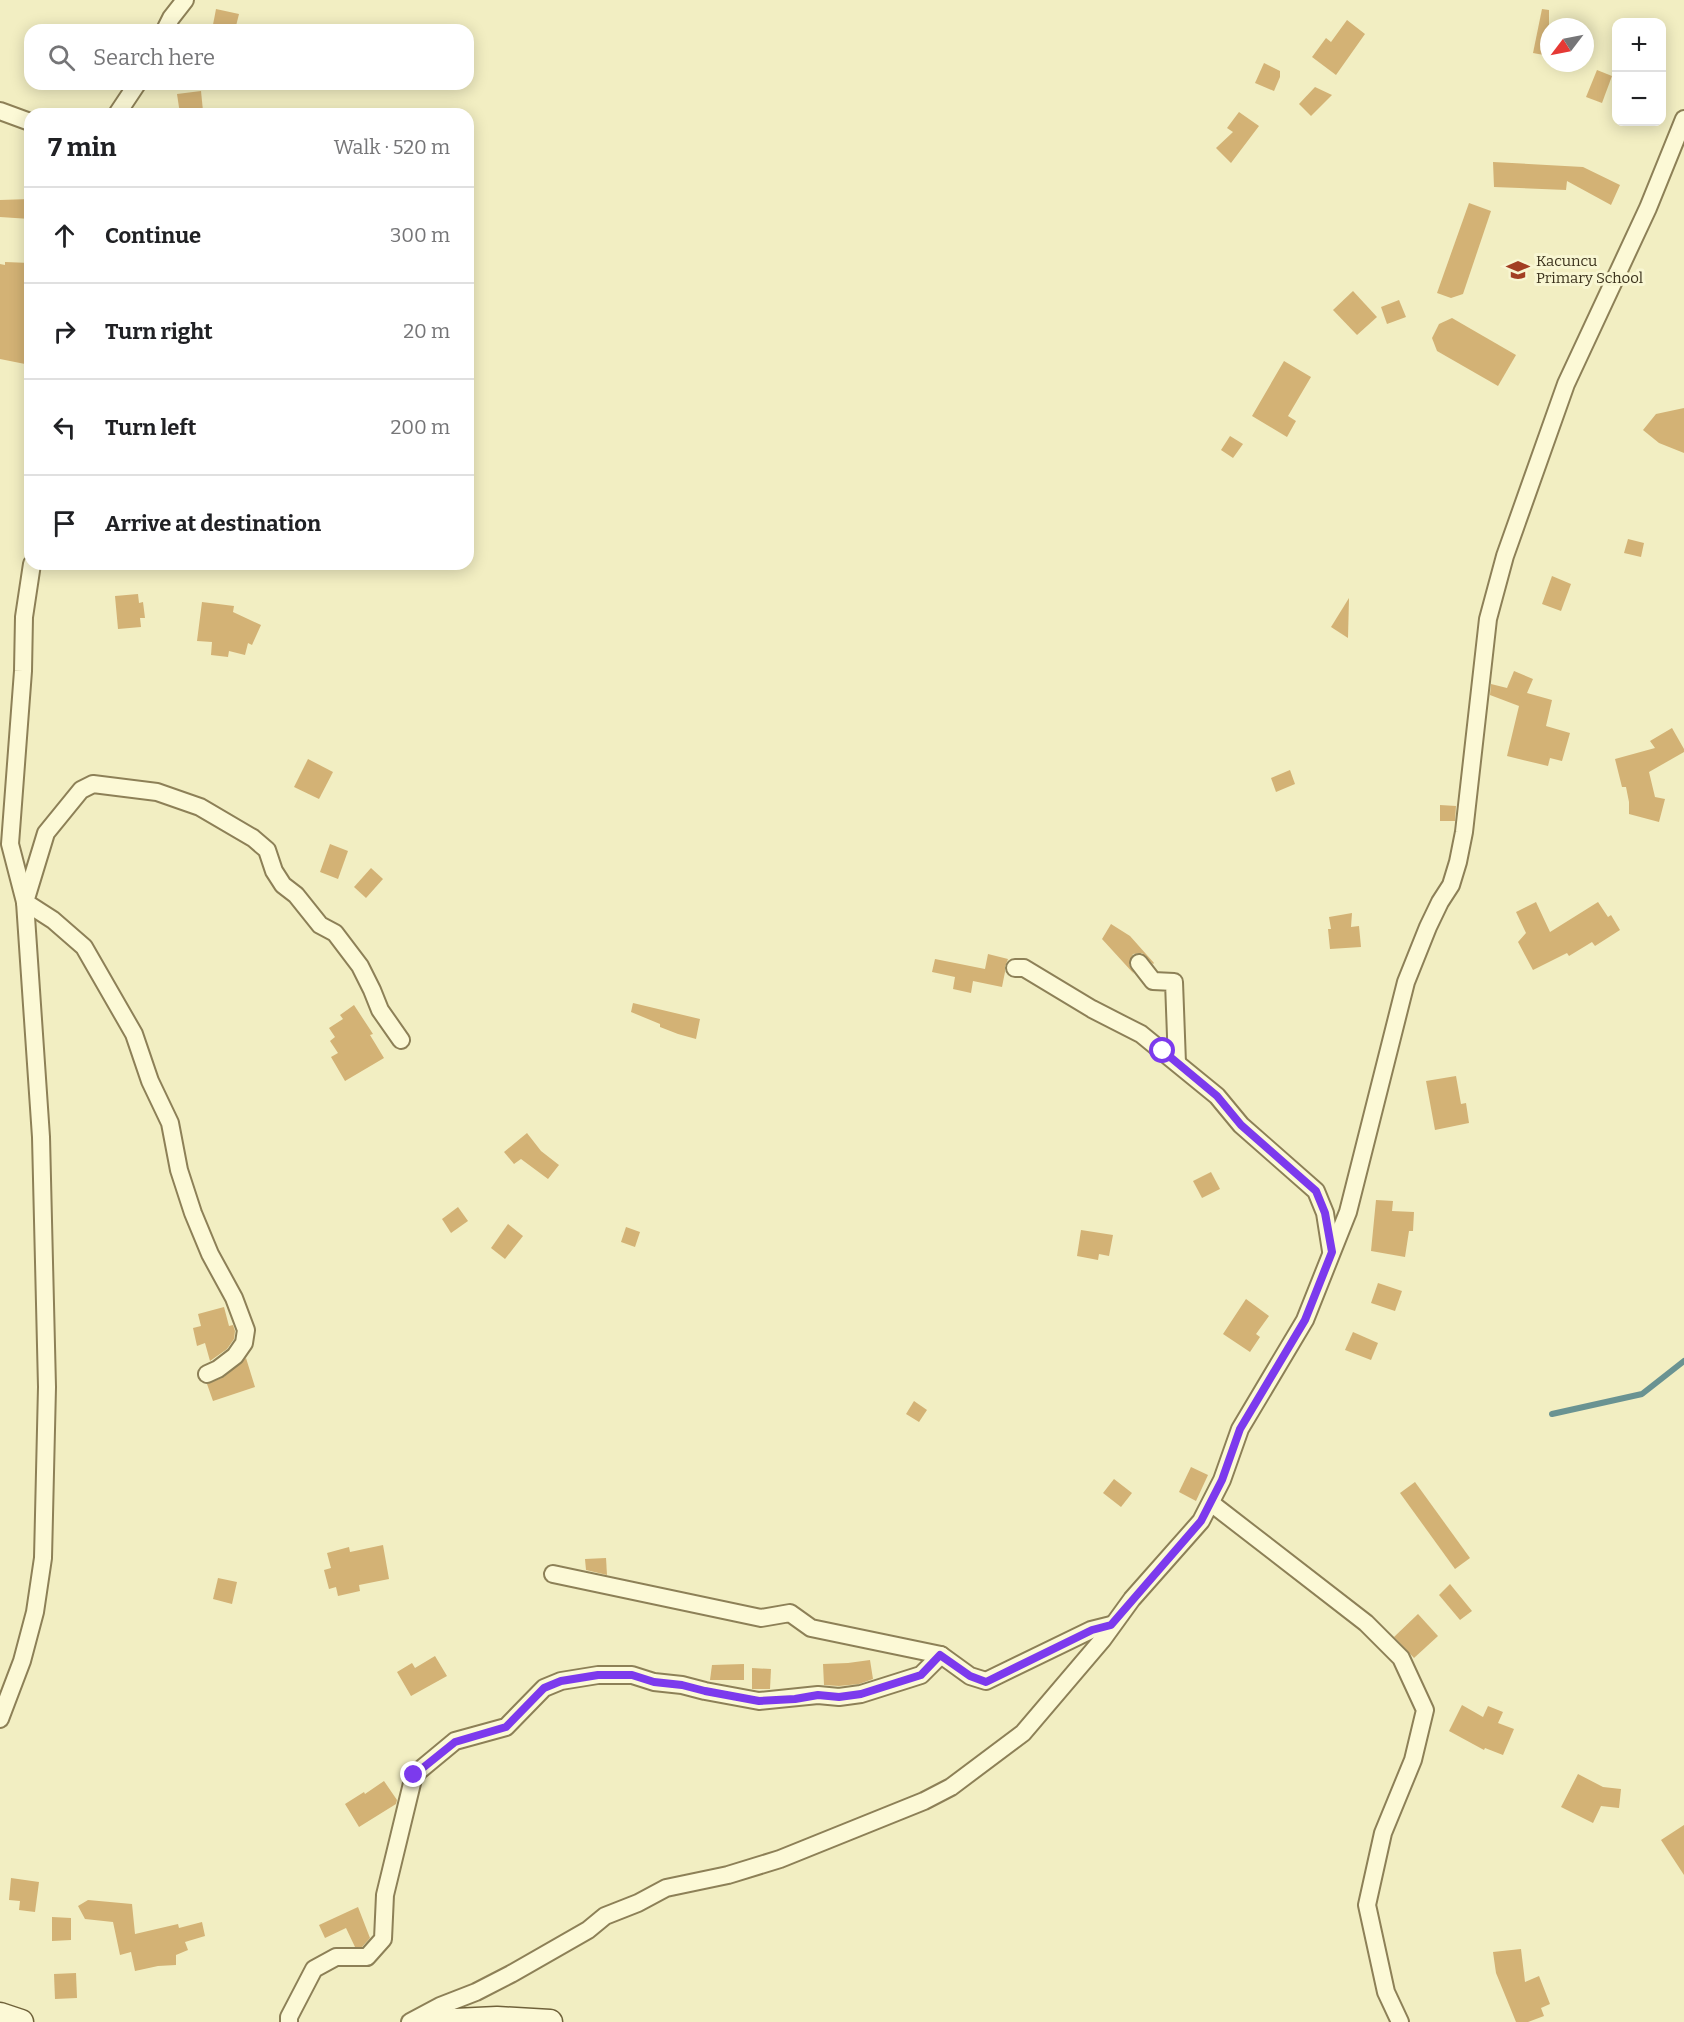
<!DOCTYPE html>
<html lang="en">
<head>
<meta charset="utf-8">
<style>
  :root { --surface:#fff; --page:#f2f2f2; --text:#202124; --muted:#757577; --line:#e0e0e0 }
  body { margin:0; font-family:Bitter,serif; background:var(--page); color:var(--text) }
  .controls { position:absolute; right:18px; top:18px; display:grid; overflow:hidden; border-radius:12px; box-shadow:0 3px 15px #0003 }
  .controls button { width:54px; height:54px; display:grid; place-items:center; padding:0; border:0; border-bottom:2px solid var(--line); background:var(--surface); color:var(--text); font:30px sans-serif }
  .compass { position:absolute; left:1540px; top:18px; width:54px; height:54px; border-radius:50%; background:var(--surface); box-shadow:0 3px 15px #0003; rotate:238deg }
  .stop { position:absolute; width:18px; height:18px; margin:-14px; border:4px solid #7c3aed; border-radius:50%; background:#fff }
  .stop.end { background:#7c3aed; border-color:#fff; box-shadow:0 2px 6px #0008 }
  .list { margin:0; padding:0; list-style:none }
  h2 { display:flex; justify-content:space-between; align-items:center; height:78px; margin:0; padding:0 24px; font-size:26px }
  h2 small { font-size:20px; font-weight:400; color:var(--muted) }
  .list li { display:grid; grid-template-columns:39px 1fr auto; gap:18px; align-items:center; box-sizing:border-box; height:96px; padding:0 24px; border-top:2px solid var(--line) }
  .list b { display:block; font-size:22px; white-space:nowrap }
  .list em { font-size:20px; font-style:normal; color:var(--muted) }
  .icon { flex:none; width:33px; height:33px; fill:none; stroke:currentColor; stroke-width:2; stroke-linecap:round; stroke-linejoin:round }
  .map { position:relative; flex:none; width:1684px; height:2022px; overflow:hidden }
  .search { position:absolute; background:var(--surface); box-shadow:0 3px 15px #0003; left:24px; top:24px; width:450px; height:66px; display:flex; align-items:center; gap:15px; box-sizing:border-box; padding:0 21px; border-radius:18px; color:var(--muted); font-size:22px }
  .panel { position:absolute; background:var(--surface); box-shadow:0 3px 15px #0003; left:24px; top:108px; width:450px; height:462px; border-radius:18px }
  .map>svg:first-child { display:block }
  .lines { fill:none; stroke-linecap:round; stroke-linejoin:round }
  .stream { stroke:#6a9392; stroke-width:6 }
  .building { fill:#d3b275 }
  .minor-casing { stroke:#8d8057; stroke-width:20 }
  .secondary-casing { stroke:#6f613a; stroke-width:27 }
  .minor { stroke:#fcf9d6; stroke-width:16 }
  .secondary { stroke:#fcf9d6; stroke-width:24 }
  .route { stroke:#7c3aed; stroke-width:8 }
  .labels { text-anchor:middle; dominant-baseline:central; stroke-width:6; stroke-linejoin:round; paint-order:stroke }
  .poi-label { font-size:15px; fill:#3c331d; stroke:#f8f6d2; text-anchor:start }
</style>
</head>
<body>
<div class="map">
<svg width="1684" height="2022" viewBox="0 0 1684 2022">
  <rect width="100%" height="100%" fill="#f2eec2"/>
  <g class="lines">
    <polyline class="stream" points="1552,1414 1642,1394 1684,1361"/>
  </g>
  <g class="building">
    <polygon points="216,9 239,14 235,30 212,30"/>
    <polygon points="1542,9 1549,10 1549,56 1533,53"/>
    <polygon points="1347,20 1365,34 1336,75 1312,57 1326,38 1331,42"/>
    <polygon points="1264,63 1280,71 1280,77 1274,91 1255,83"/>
    <polygon points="1597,70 1612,76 1602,103 1586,97"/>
    <polygon points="1315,87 1332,95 1311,116 1299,104"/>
    <polygon points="201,91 203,111 180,114 177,94"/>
    <polygon points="1239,112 1259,126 1231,163 1216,148 1233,132 1227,128"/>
    <polygon points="1493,162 1583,167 1620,185 1611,205 1567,181 1566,190 1494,187"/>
    <polygon points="30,199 30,219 0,217 0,200"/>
    <polygon points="1469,203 1491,211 1463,294 1451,298 1437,293"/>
    <polygon points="5,262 30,263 30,365 0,359 0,264 5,265"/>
    <polygon points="1353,291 1377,317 1357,335 1333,310"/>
    <polygon points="1399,300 1406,317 1387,324 1381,307"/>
    <polygon points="1452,318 1516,355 1498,386 1437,351 1432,338 1439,324"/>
    <polygon points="1284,361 1311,377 1288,416 1296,421 1287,437 1252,416"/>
    <polygon points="1684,408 1684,453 1659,443 1643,430 1656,414"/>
    <polygon points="1230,436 1243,444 1233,458 1221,450"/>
    <polygon points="1628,539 1644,543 1641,557 1624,553"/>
    <polygon points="1552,576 1571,584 1561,611 1542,604"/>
    <polygon points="138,594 139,603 143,602 145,618 140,618 141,627 118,629 115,596"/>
    <polygon points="1349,598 1348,638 1331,627"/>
    <polygon points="202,602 234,606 233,612 261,625 252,645 248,643 245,655 229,651 228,657 211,655 212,642 197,641"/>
    <polygon points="1514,671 1533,679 1527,693 1552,700 1546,726 1570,733 1562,761 1550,758 1548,766 1507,756 1519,706 1490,695 1491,684 1507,688"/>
    <polygon points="1672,728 1684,749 1684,752 1649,772 1655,797 1665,799 1659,822 1629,814 1629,802 1626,787 1622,787 1615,759 1655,748 1650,741"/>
    <polygon points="308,759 333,772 319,799 294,787"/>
    <polygon points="1290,770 1295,784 1276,792 1271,778"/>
    <polygon points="1440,805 1456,806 1455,821 1440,821"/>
    <polygon points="330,844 348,851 338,879 320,872"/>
    <polygon points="371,868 383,879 366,898 354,887"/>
    <polygon points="1536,902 1550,932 1598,902 1608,917 1611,915 1620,930 1595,946 1592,942 1569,956 1567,953 1533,970 1518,942 1526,933 1516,912"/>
    <polygon points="1352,913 1351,927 1359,926 1361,947 1330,949 1328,929 1331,929 1329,917"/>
    <polygon points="1111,924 1130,936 1154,963 1153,964 1142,953 1133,954 1129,964 1134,974 1102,939"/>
    <polygon points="988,954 1008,959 1005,967 1005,972 1002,987 973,981 971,993 953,989 955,977 932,972 935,959 985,969"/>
    <polygon points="633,1003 700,1019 696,1039 678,1034 660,1027 660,1024 631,1012"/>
    <polygon points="354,1005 373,1034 370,1035 384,1058 345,1081 331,1057 338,1053 330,1041 335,1037 329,1028 343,1019 340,1015"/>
    <polygon points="1456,1076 1461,1104 1466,1103 1469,1123 1435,1130 1426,1081"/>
    <polygon points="527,1133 541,1151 559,1165 548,1179 521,1159 514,1164 504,1152"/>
    <polygon points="1211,1172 1220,1189 1202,1198 1193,1181"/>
    <polygon points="1376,1200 1393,1201 1392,1211 1414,1212 1413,1231 1409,1231 1405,1257 1371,1251"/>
    <polygon points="458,1207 468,1221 451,1233 442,1219"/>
    <polygon points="508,1224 523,1236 505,1259 491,1248"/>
    <polygon points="626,1227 640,1232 635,1247 621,1242"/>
    <polygon points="1081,1230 1113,1235 1109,1256 1099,1254 1098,1260 1077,1256"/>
    <polygon points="1378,1283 1402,1291 1395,1311 1371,1303"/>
    <polygon points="1246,1299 1269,1316 1256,1334 1260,1337 1250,1352 1223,1334"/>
    <polygon points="224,1307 229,1326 233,1325 235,1331 234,1339 227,1349 210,1361 205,1343 197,1346 193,1328 201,1326 198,1314"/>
    <polygon points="1353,1332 1378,1343 1371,1360 1345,1350"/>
    <polygon points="246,1358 255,1387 213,1401 207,1384 224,1377"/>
    <polygon points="914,1401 927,1410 919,1422 906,1414"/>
    <polygon points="1191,1467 1208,1475 1196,1501 1179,1492"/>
    <polygon points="1114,1479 1132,1493 1121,1507 1103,1493"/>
    <polygon points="1415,1482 1470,1558 1455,1569 1400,1493"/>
    <polygon points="383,1545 389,1579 359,1585 360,1591 338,1596 336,1587 329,1589 324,1570 331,1568 327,1553 349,1547 350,1552"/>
    <polygon points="606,1558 607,1575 586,1570 585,1559"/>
    <polygon points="218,1578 237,1582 232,1604 213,1599"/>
    <polygon points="1450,1584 1472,1611 1460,1620 1439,1595"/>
    <polygon points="1418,1614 1438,1636 1414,1658 1394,1637"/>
    <polygon points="435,1656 447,1676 411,1696 397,1672 412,1663 415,1668"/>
    <polygon points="870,1660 873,1679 859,1684 839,1686 824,1685 823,1664 848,1663"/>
    <polygon points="744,1664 744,1680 710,1680 712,1665"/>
    <polygon points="752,1668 771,1669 770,1689 752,1689"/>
    <polygon points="1462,1705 1483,1717 1488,1706 1503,1712 1498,1723 1514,1729 1503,1755 1485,1748 1484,1750 1449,1731"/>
    <polygon points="1578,1774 1603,1787 1621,1789 1619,1808 1601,1806 1593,1823 1561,1807"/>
    <polygon points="384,1781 397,1800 396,1804 359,1827 345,1804 364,1792 365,1794"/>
    <polygon points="1684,1825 1684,1875 1661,1840"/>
    <polygon points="11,1878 39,1882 35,1912 19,1910 20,1901 9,1900"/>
    <polygon points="88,1900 132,1904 135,1934 178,1924 179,1928 202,1922 205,1936 185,1942 188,1950 176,1955 176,1965 158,1966 135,1971 131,1952 120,1955 113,1922 85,1919 78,1906"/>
    <polygon points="358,1907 370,1938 362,1947 355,1947 346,1928 325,1938 319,1925"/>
    <polygon points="52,1917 71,1918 71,1940 52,1941"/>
    <polygon points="1521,1949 1525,1982 1539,1976 1550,2004 1541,2008 1544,2016 1528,2022 1516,2022 1496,1973 1493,1952"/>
    <polygon points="76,1973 77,1998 55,1999 54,1974"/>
  </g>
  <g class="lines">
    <g class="minor-casing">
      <g id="minor">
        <polyline points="165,30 171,18 185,0"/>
        <polyline points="0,111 30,122"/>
        <polyline points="117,114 137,84"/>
        <polyline points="1139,963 1153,981 1174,982 1177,1063"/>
        <polyline points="1015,968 1024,968 1092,1009 1141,1034 1217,1096 1241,1125 1316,1191 1325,1213 1331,1251"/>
        <polyline points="207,1374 218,1369 235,1356 244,1343 246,1330 234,1298 210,1254 193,1213 179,1170 170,1123 150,1081 134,1034 84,947 53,920 25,902 46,833 81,790 93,784 157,792 200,807 253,838 267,850 274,871 283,885 296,895 320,925 335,933 360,966 372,990 380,1010 401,1040"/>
        <polyline points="1211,1503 1366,1623 1401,1658 1425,1710 1413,1760 1383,1833 1367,1905 1386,1992 1400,2022"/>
        <polyline points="553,1574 761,1618 790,1613 811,1628 941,1655"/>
        <polyline points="0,1719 22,1661 35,1612 43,1558 47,1387 41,1137 25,902 10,844 23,671 24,617 32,564"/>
        <polyline points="289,2022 289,2017 314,1969 336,1957 367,1957 383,1939 385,1895 414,1775 455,1741 506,1727 544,1688 561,1681 598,1675 632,1675 654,1682 682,1685 705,1691 759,1701 818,1695 839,1697 861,1694 921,1675 941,1655 970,1676 986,1681 1091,1630 1111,1625"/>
        <polyline points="410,2022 440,2006 476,1992 511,1974 588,1930 605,1916 638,1903 666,1888 728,1875 780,1859 924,1801 951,1787 1023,1733 1103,1639 1132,1599 1201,1521 1222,1480 1240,1429 1305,1320 1348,1212 1406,982 1428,927 1440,902 1451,885 1458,862 1464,832 1488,619 1505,556 1566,384 1648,208 1684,119"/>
      </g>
    </g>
    <g class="secondary-casing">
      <g id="secondary">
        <polyline points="0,2015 21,2022"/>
        <polyline points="434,2022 497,2019 550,2022"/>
      </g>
    </g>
    <use href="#minor" class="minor"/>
    <use href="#secondary" class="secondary"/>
  </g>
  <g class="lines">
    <polyline class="route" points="414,1775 455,1742 506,1727 544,1688 561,1681 598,1675 632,1675 654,1682 682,1685 705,1691 759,1701 795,1699 818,1695 839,1697 861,1694 921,1675 940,1655 970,1676 986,1682 1092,1630 1111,1625 1201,1521 1222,1480 1240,1429 1305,1320 1332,1252 1325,1213 1316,1191 1241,1125 1217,1096 1163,1051"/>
  </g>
  <defs>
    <g id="school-bare" transform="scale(1.8)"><path d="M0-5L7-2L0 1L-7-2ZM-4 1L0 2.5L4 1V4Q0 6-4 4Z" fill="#a23e22" stroke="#f8f6d2" stroke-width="2.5" paint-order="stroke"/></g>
  </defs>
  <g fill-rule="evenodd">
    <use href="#school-bare" x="1518" y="270"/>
  </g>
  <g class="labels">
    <g class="poi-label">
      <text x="1536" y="261">Kacuncu<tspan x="1536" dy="17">Primary School</tspan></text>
    </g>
  </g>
</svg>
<div class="controls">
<button>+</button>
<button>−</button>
</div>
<svg class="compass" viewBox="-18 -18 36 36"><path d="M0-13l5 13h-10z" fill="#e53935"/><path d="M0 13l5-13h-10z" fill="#757577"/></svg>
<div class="stop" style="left:1163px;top:1051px"></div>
<div class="stop end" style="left:414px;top:1775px"></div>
<div class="search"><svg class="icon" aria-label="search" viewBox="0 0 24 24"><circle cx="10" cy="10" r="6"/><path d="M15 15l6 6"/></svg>Search here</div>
<section class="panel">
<h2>7 min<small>Walk · 520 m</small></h2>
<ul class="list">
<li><svg class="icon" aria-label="ahead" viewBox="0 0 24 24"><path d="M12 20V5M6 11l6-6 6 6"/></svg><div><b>Continue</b></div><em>300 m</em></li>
<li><svg class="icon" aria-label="right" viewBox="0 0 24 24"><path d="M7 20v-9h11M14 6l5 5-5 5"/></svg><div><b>Turn right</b></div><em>20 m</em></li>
<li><svg class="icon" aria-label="left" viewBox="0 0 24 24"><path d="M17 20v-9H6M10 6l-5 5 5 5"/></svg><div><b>Turn left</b></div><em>200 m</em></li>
<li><svg class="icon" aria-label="arrive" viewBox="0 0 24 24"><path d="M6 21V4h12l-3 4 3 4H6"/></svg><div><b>Arrive at destination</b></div></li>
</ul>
</section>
</div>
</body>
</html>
